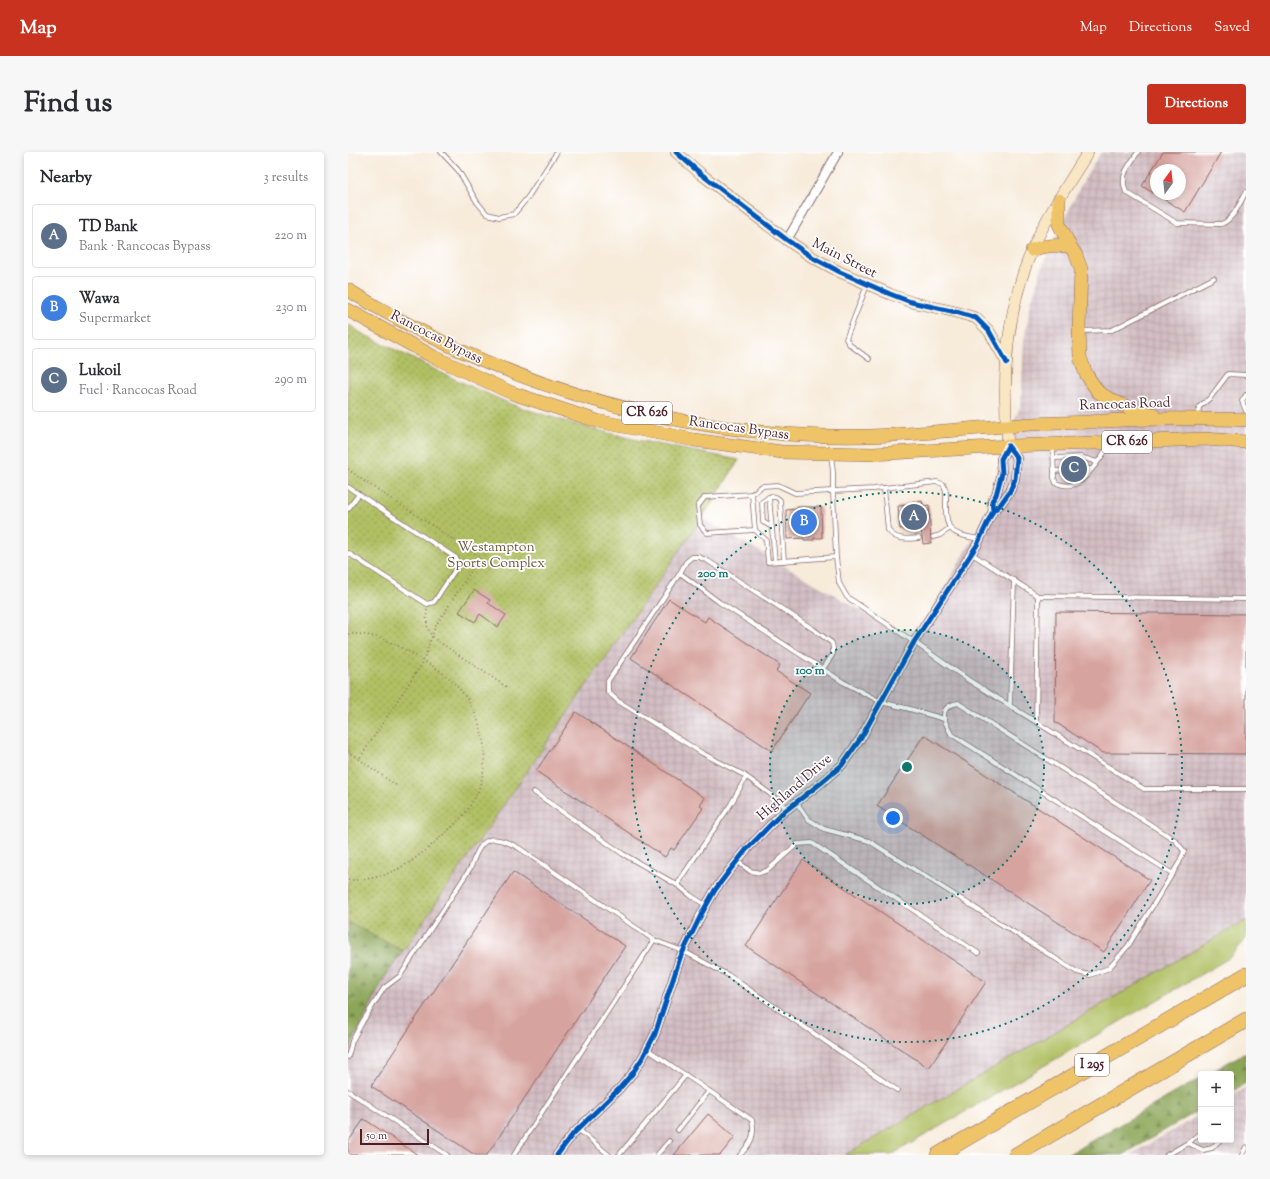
<!DOCTYPE html>
<html lang="en">
<head>
<meta charset="utf-8">
<style>
  :root { --surface:#fff; --page:#f7f7f7; --text:#2b2b33; --muted:#7c7c81; --line:#e1e1e2; --accent:#c8321e }
  body { margin:0; font-family:"Sorts Mill Goudy",serif; background:var(--page); color:var(--text) }
  .controls { position:absolute; right:12px; bottom:12px; display:grid; overflow:hidden; border-radius:4px; box-shadow:0 2px 6px #0003 }
  .controls button { width:36px; height:36px; display:grid; place-items:center; padding:0; border:0; border-bottom:1px solid var(--line); background:var(--surface); color:var(--text); font:20px sans-serif }
  .compass { position:absolute; left:802px; top:12px; width:36px; height:36px; border-radius:50%; background:var(--surface); box-shadow:0 2px 6px #0003; rotate:15deg }
  .scale { position:absolute; left:12px; bottom:10px; width:69px; box-sizing:border-box; padding-left:4px; border:2px solid #4a1f2b; border-top:0; font-size:11px; line-height:14px; white-space:nowrap; color:#4a1f2b; -webkit-text-stroke:3px #fff; paint-order:stroke }
  .you { position:absolute; left:545px; top:666px; width:14px; height:14px; margin:-10px; border:3px solid #fff; border-radius:50%; background:#1a73e8; box-shadow:0 0 0 6px #1a73e833 }
  .badge { display:grid; place-items:center; width:26px; height:26px; border-radius:50%; background:var(--accent); color:#fff; font-size:13px; font-weight:700 }
  .pin { position:absolute; translate:-50% -50%; border:2px solid #fff; box-shadow:0 1px 4px #0006 }
  .list { margin:0; padding:0; list-style:none }
  h2 { display:flex; justify-content:space-between; align-items:center; height:52px; margin:0; padding:0 16px; font-size:17px }
  h2 small { font-size:13px; font-weight:400; color:var(--muted) }
  .list li { display:grid; grid-template-columns:26px 1fr auto; gap:12px; align-items:center; box-sizing:border-box; height:64px; margin:0 8px 8px; padding:0 8px; border:1px solid var(--line); border-radius:4px }
  .list b { display:block; font-size:15px; white-space:nowrap }
  .list p { margin:0; font-size:13px; white-space:nowrap; color:var(--muted) }
  .list em { font-size:13px; font-style:normal; color:var(--muted) }
  .map { position:relative; flex:none; width:898px; height:1003px; overflow:hidden; border-radius:4px }
  header { display:flex; align-items:center; gap:24px; box-sizing:border-box; height:56px; padding:0 20px; background:var(--accent); color:#fff }
  header strong { font-size:19px }
  nav { display:flex; gap:22px; margin-inline-start:auto; font-size:14px }
  .intro { display:flex; align-items:center; justify-content:space-between; box-sizing:border-box; height:96px; padding:0 24px }
  h1 { margin:0; font-size:28px }
  .button { padding:10px 18px; border-radius:4px; background:var(--accent); color:#fff; font-size:14px; font-weight:700 }
  main { display:flex; gap:24px; padding:0 24px }
  aside { flex:1; background:var(--surface); border-radius:4px; box-shadow:0 2px 6px #0003 }
  .map>svg:first-child { display:block }
  .industrial { fill:url(#industrial-grid); fill-rule:evenodd }
  .green { fill:#b0c063; stroke:#7d7047 }
  .forest { fill:url(#forest-firs); stroke:#6b6242 }
  .park { fill:url(#park-dots); stroke:#7d7047 }
  .building { fill:#d6a39e; fill-rule:evenodd }
  .lines { fill:none; stroke-linecap:round; stroke-linejoin:round }
  .lane-casing { stroke:#876668; stroke-width:5.5 }
  .street-casing { stroke:#876668; stroke-width:10 }
  .secondary-casing { stroke:#876668; stroke-width:12 }
  .primary-casing { stroke:#876668; stroke-width:14 }
  .highway-casing { stroke:#876668; stroke-width:16 }
  .path { stroke:#876668; stroke-width:1.5; stroke-dasharray:1 3; stroke-linecap:butt }
  .lane { stroke:#fff; stroke-width:4 }
  .street { stroke:#fff; stroke-width:8 }
  .secondary { stroke:#f9e7c3; stroke-width:11 }
  .primary { stroke:#efc469; stroke-width:13 }
  .highway { stroke:#efc469; stroke-width:15 }
  .cycleway-casing { stroke:#fff; stroke-width:8 }
  .cycleway { stroke:#0057b8; stroke-width:5 }
  .ring { fill:none; stroke:#0f766e; stroke-width:2; stroke-dasharray:2 4 }
  .labels { text-anchor:middle; dominant-baseline:central; stroke-width:3.5; stroke-linejoin:round; paint-order:stroke }
  .shield { fill:#fff; stroke:#80626b; stroke-width:1 }
  .shield-label { font-size:13px; font-weight:bold; fill:#4a1f2b }
  .street-label { font-size:14px; fill:#4a1f2b; stroke:#fff }
  .park-label { font-size:14px; fill:#6e573f; stroke:#fff }
  .centre { fill:#0f766e; stroke:#fff; stroke-width:2 }
  .ring-label { font-size:12px; text-anchor:middle; font-weight:bold; fill:#0f766e; stroke:#fff; stroke-width:3.5; stroke-linejoin:round; paint-order:stroke }
</style>
</head>
<body>
<header>
<strong>Map</strong>
<nav><a>Map</a><a>Directions</a><a>Saved</a></nav>
</header>
<div class="intro"><h1>Find us</h1><a class="button">Directions</a></div>
<main>
<aside>
<h2>Nearby<small>3 results</small></h2>
<ul class="list">
<li><span class="badge" style="background:#5c6f8a">A</span><div><b>TD Bank</b><p>Bank · Rancocas Bypass</p></div><em>220 m</em></li>
<li><span class="badge" style="background:#3f7fe0">B</span><div><b>Wawa</b><p>Supermarket</p></div><em>230 m</em></li>
<li><span class="badge" style="background:#5c6f8a">C</span><div><b>Lukoil</b><p>Fuel · Rancocas Road</p></div><em>290 m</em></li>
</ul>
</aside>
<div class="map">
<svg width="898" height="1003" viewBox="0 0 898 1003">
  <defs>
    <pattern id="industrial-grid" width="8" height="8" patternUnits="userSpaceOnUse"><rect width="8" height="8" fill="#d2bec4"/><path d="M0 4h8M4 0v8" fill="none" stroke="#b6a3a9"/></pattern>
    <pattern id="forest-firs" width="22" height="20" patternUnits="userSpaceOnUse"><rect width="22" height="20" fill="#8ca659"/><path d="M5 1l3.5 6h-7zM16 11l3.5 6h-7z" fill="#74874a"/></pattern>
    <pattern id="park-dots" width="8" height="8" patternUnits="userSpaceOnUse"><rect width="8" height="8" fill="#b0c063"/><path d="M2 2h.1M6 6h.1" fill="none" stroke="#919b52" stroke-width="1.8" stroke-linecap="round"/></pattern>
  </defs>
  <rect width="100%" height="100%" fill="#fff"/>
  <filter id="ink" filterUnits="userSpaceOnUse"><feTurbulence type="fractalNoise" baseFrequency=".025" numOctaves="2"/><feDisplacementMap in="SourceGraphic" scale="8" xChannelSelector="R" yChannelSelector="G"/><feConvolveMatrix kernelMatrix="1 2 1 2 8 2 1 2 1" color-interpolation-filters="sRGB"/></filter>
  <filter id="wash" filterUnits="userSpaceOnUse"><feTurbulence type="fractalNoise" baseFrequency=".012" numOctaves="4" result="noise"/><feDisplacementMap in="SourceGraphic" scale="16" xChannelSelector="R" yChannelSelector="G"/><feGaussianBlur stdDeviation="0.9" result="paint"/><feColorMatrix in="noise" values="0 0 0 0 0 0 0 0 0 0 0 0 0 0 0 0 0 1.4 0 .05"/><feComposite in="paint" operator="in"/></filter>
  <g filter="url(#wash)">
    <rect width="100%" height="100%" fill="#f7ebda"/>
    <g class="industrial">
      <path d="M753,0h145v768l-401,235h-497v-103l35,-72 319,-462 212,123 90,-156 3,-19 -3,-20 17,-42 3,-63 7,-39 13,-41 37,-76zM808,18h24v24h-24z"/>
      <polygon points="898,935 898,1003 782,1003 853,962 853,988 883,988 883,944"/>
    </g>
    <polygon class="green" points="898,768 898,787 881,806 543,1003 497,1003"/>
    <g class="forest">
      <polygon points="0,770 55,799 35,828 0,900"/>
      <polygon points="898,900 898,931 883,940 883,922 860,922"/>
      <polygon points="853,926 853,957 775,1003 719,1003"/>
    </g>
    <polygon class="park" points="0,172 13,181 104,226 165,253 226,272 289,288 391,308 354,366 55,799 0,770"/>
    <g id="blocks">
      <g class="building">
        <path d="M815,0h58l-36,60 -43,-26zM808,18h24v24h-24z"/>
        <polygon points="574,349 575,354 581,353 583,391 575,392 573,376 552,377 550,354 564,353 564,350"/>
        <polygon points="449,355 473,355 474,386 466,386 466,388 456,388 456,386 439,387 438,358 449,357"/>
        <polygon points="126,438 142,448 140,451 158,463 150,475 132,462 127,470 111,460"/>
        <polygon points="321,447 357,470 360,465 432,513 428,519 462,541 424,599 283,506"/>
        <polygon points="708,460 898,462 898,602 755,601 707,570"/>
        <polygon points="228,560 357,646 352,654 355,656 326,698 323,696 317,705 188,619"/>
        <polygon points="576,583 802,728 756,800 529,654"/>
        <polygon points="455,708 638,830 581,916 398,794"/>
        <polygon points="165,720 277,794 139,1003 127,1003 23,934"/>
        <polygon points="360,962 387,985 372,1003 326,1003"/>
        <polygon points="16,967 70,1003 0,1003 0,990"/>
      </g>
    </g>
  </g>
  <g filter="url(#ink)">
    <use href="#blocks" fill-opacity="0" stroke="#876668" stroke-width="1"/>
    <g class="lines">
      <g class="lane-casing">
        <g id="lane">
          <polyline points="93,0 110,18 129,50 139,62 151,65 166,62 180,45 209,0"/>
          <path d="M790,0c-9,14 -19,23 -12,40l51,31 44,1c12,-4 19,-21 25,-32"/>
          <polyline points="519,133 498,187 502,193 521,207"/>
          <polyline points="734,179 764,178 866,126"/>
          <polyline points="898,243 894,249 898,259"/>
          <polyline points="850,265 851,255 862,246 880,222 898,223"/>
          <path d="M705,294l1,32 2,5c20,8 29,-5 40,-19 5,-6 9,-12 12,-19"/>
          <path d="M483,303l2,17v19l41,-2 63,-7 6,2c4,6 3,10 3,18 -1,30 5,32 34,37"/>
          <polyline points="706,306 732,305 749,310"/>
          <polyline points="733,317 744,317"/>
          <polyline points="706,319 720,318"/>
          <polyline points="0,335 108,406 109,415 86,450 79,452 0,401"/>
          <path d="M536,336l4,42c8,11 19,9 31,8"/>
          <polyline points="404,342 357,345 350,354 352,373 359,381 407,378"/>
          <polyline points="421,345 427,409"/>
          <polyline points="0,357 11,342"/>
          <polyline points="424,375 415,370 414,350 421,345 428,345 432,348 436,409"/>
          <polyline points="585,385 592,383 602,376"/>
          <polyline points="624,402 690,444"/>
          <polyline points="488,405 485,339 447,341 430,333 414,334 404,342 407,378 418,388 420,410 488,405 491,431 499,445 566,490 622,529 796,637 898,637"/>
          <polyline points="332,421 338,410 344,405 351,405 360,409 465,477 484,491 485,496 485,502 475,517"/>
          <polyline points="662,553 666,428"/>
          <polyline points="688,569 690,444 898,447"/>
          <polyline points="186,640 275,702 331,734"/>
          <path d="M448,650l12,17 16,10 45,12 208,131 13,3 19,-7 19,-22 51,-83 5,-12 -9,-11 -217,-137c-21,4 -14,18 -7,31l222,140"/>
          <polyline points="439,657 421,641 396,623 354,601 270,549 260,540 260,529 332,421 371,450 495,530 533,550 562,557 596,567"/>
          <polyline points="389,709 402,719 412,721 420,718 449,692 464,691 630,801"/>
          <polyline points="359,754 342,743 331,734 331,729 383,652 398,625"/>
          <path d="M299,897l105,71c4,16 -2,24 -12,35"/>
          <path d="M0,905l4,-16 11,-20 21,-33 16,-12 71,-109c10,-30 19,-35 48,-19l135,92 29,11 45,24 169,115"/>
          <polyline points="0,939 99,1003"/>
          <polyline points="230,977 261,1003"/>
          <polyline points="330,978 361,939"/>
          <polyline points="840,991 855,998 864,996 872,988"/>
          <polyline points="166,1003 306,788"/>
          <polyline points="271,1003 338,923"/>
          <polyline points="309,1003 321,989"/>
          <polyline points="819,1003 840,991 853,980"/>
          <polyline points="894,1003 898,995"/>
        </g>
      </g>
      <g class="street-casing">
        <g id="street">
          <polyline points="439,88 490,0"/>
          <polyline points="209,1003 225,982 271,937 284,922 295,905 307,882 332,806 354,761 367,738 382,718 398,698 433,662 473,631 494,613 513,586 566,490 629,393 645,359 652,353 662,339 667,327 669,306 660,294 653,307 654,321 648,343 644,349 645,359"/>
        </g>
      </g>
      <g class="secondary-casing">
        <g id="secondary">
          <polyline points="328,0 353,22 439,88 464,105 492,120 542,142 563,150 608,160 628,166 641,179 659,211"/>
          <path d="M660,294c-7,-72 -1,-148 32,-213 14,-28 32,-55 48,-81"/>
        </g>
      </g>
      <g class="primary-casing">
        <g id="primary">
          <polyline points="711,48 711,72 722,94 728,103 733,117 731,176 732,205 738,222 750,240 767,250 787,258 805,262"/>
          <path d="M684,98c13,-5 24,-5 38,-4"/>
          <path d="M0,138c36,22 73,42 111,60 135,61 285,93 434,85 46,-3 93,-8 139,-11 19,-1 37,-1 56,-2 39,-3 77,-4 116,-3 14,0 28,0 42,1"/>
          <polyline points="0,158 84,204 164,241 249,269 346,288 434,300 525,302 660,294 857,287 898,290"/>
        </g>
      </g>
      <g class="highway-casing">
        <g id="highway">
          <polyline points="590,1003 898,823"/>
          <polyline points="668,1003 898,868"/>
        </g>
      </g>
      <g class="path">
        <polyline points="0,317 13,327 132,405 87,475 75,510 11,607 0,600"/>
        <path d="M79,458c-1,12 -1,20 8,29l73,49"/>
        <path d="M0,482c30,-1 48,10 73,25 12,7 25,15 34,25 31,32 40,84 15,122 -9,14 -22,24 -34,35 -26,24 -51,40 -88,39"/>
        <polyline points="11,607 49,634"/>
      </g>
      <use href="#lane" class="lane"/>
      <use href="#street" class="street"/>
      <use href="#secondary" class="secondary"/>
      <use href="#primary" class="primary"/>
      <use href="#highway" class="highway"/>
      <g class="cycleway-casing">
        <g id="cycleway">
          <polyline points="328,0 353,22 439,88 464,105 492,120 542,142 563,150 608,160 628,166 641,179 659,211"/>
          <polyline points="209,1003 225,982 271,937 284,922 295,905 307,882 332,806 354,761 367,738 382,718 398,698 433,662 473,631 494,613 513,586 566,490 629,393 645,359 652,353 662,339 667,327 669,306 660,294 653,307 654,321 648,343 644,349 645,359"/>
        </g>
      </g>
      <use href="#cycleway" class="cycleway"/>
    </g>
  </g>
  <circle cx="559" cy="615" r="137" fill="#0f766e" fill-opacity=".12"/>
  <g class="ring">
    <circle cx="559" cy="615" r="137"/>
    <circle cx="559" cy="615" r="275"/>
  </g>
  <g class="labels">
    <g class="shield">
      <rect x="274" y="250" width="50" height="22" rx="3"/>
      <rect x="754" y="279" width="50" height="22" rx="3"/>
      <rect x="727" y="902" width="34" height="22" rx="3"/>
    </g>
    <g class="shield-label">
      <text x="299" y="261">CR 626</text>
      <text x="779" y="290">CR 626</text>
      <text x="744" y="913">I 295</text>
    </g>
    <g class="street-label">
      <text transform="translate(496 107) rotate(27)">Main Street</text>
      <text transform="translate(88 186) rotate(27)">Rancocas Bypass</text>
      <text transform="translate(777 253) rotate(-2)">Rancocas Road</text>
      <text transform="translate(391 277) rotate(8)">Rancocas Bypass</text>
      <text transform="translate(447 636) rotate(-41)">Highland Drive</text>
    </g>
    <g class="park-label">
      <text x="148" y="396">Westampton<tspan x="148" dy="16">Sports Complex</tspan></text>
    </g>
  </g>
  <circle cx="559" cy="615" r="6" class="centre"/>
  <g class="ring-label">
    <text x="365" y="425">200 m</text>
    <text x="462" y="522">100 m</text>
  </g>
</svg>
<div class="controls">
<button>+</button>
<button>−</button>
</div>
<svg class="compass" viewBox="-18 -18 36 36"><path d="M0-13l5 13h-10z" fill="#e53935"/><path d="M0 13l5-13h-10z" fill="#7c7c81"/></svg>
<div class="scale">50 m</div>
<div class="you"></div>
<div class="pin badge" style="left:566px;top:365px;background:#5c6f8a">A</div>
<div class="pin badge" style="left:456px;top:370px;background:#3f7fe0">B</div>
<div class="pin badge" style="left:726px;top:317px;background:#5c6f8a">C</div>
</div>
</main>
</body>
</html>
